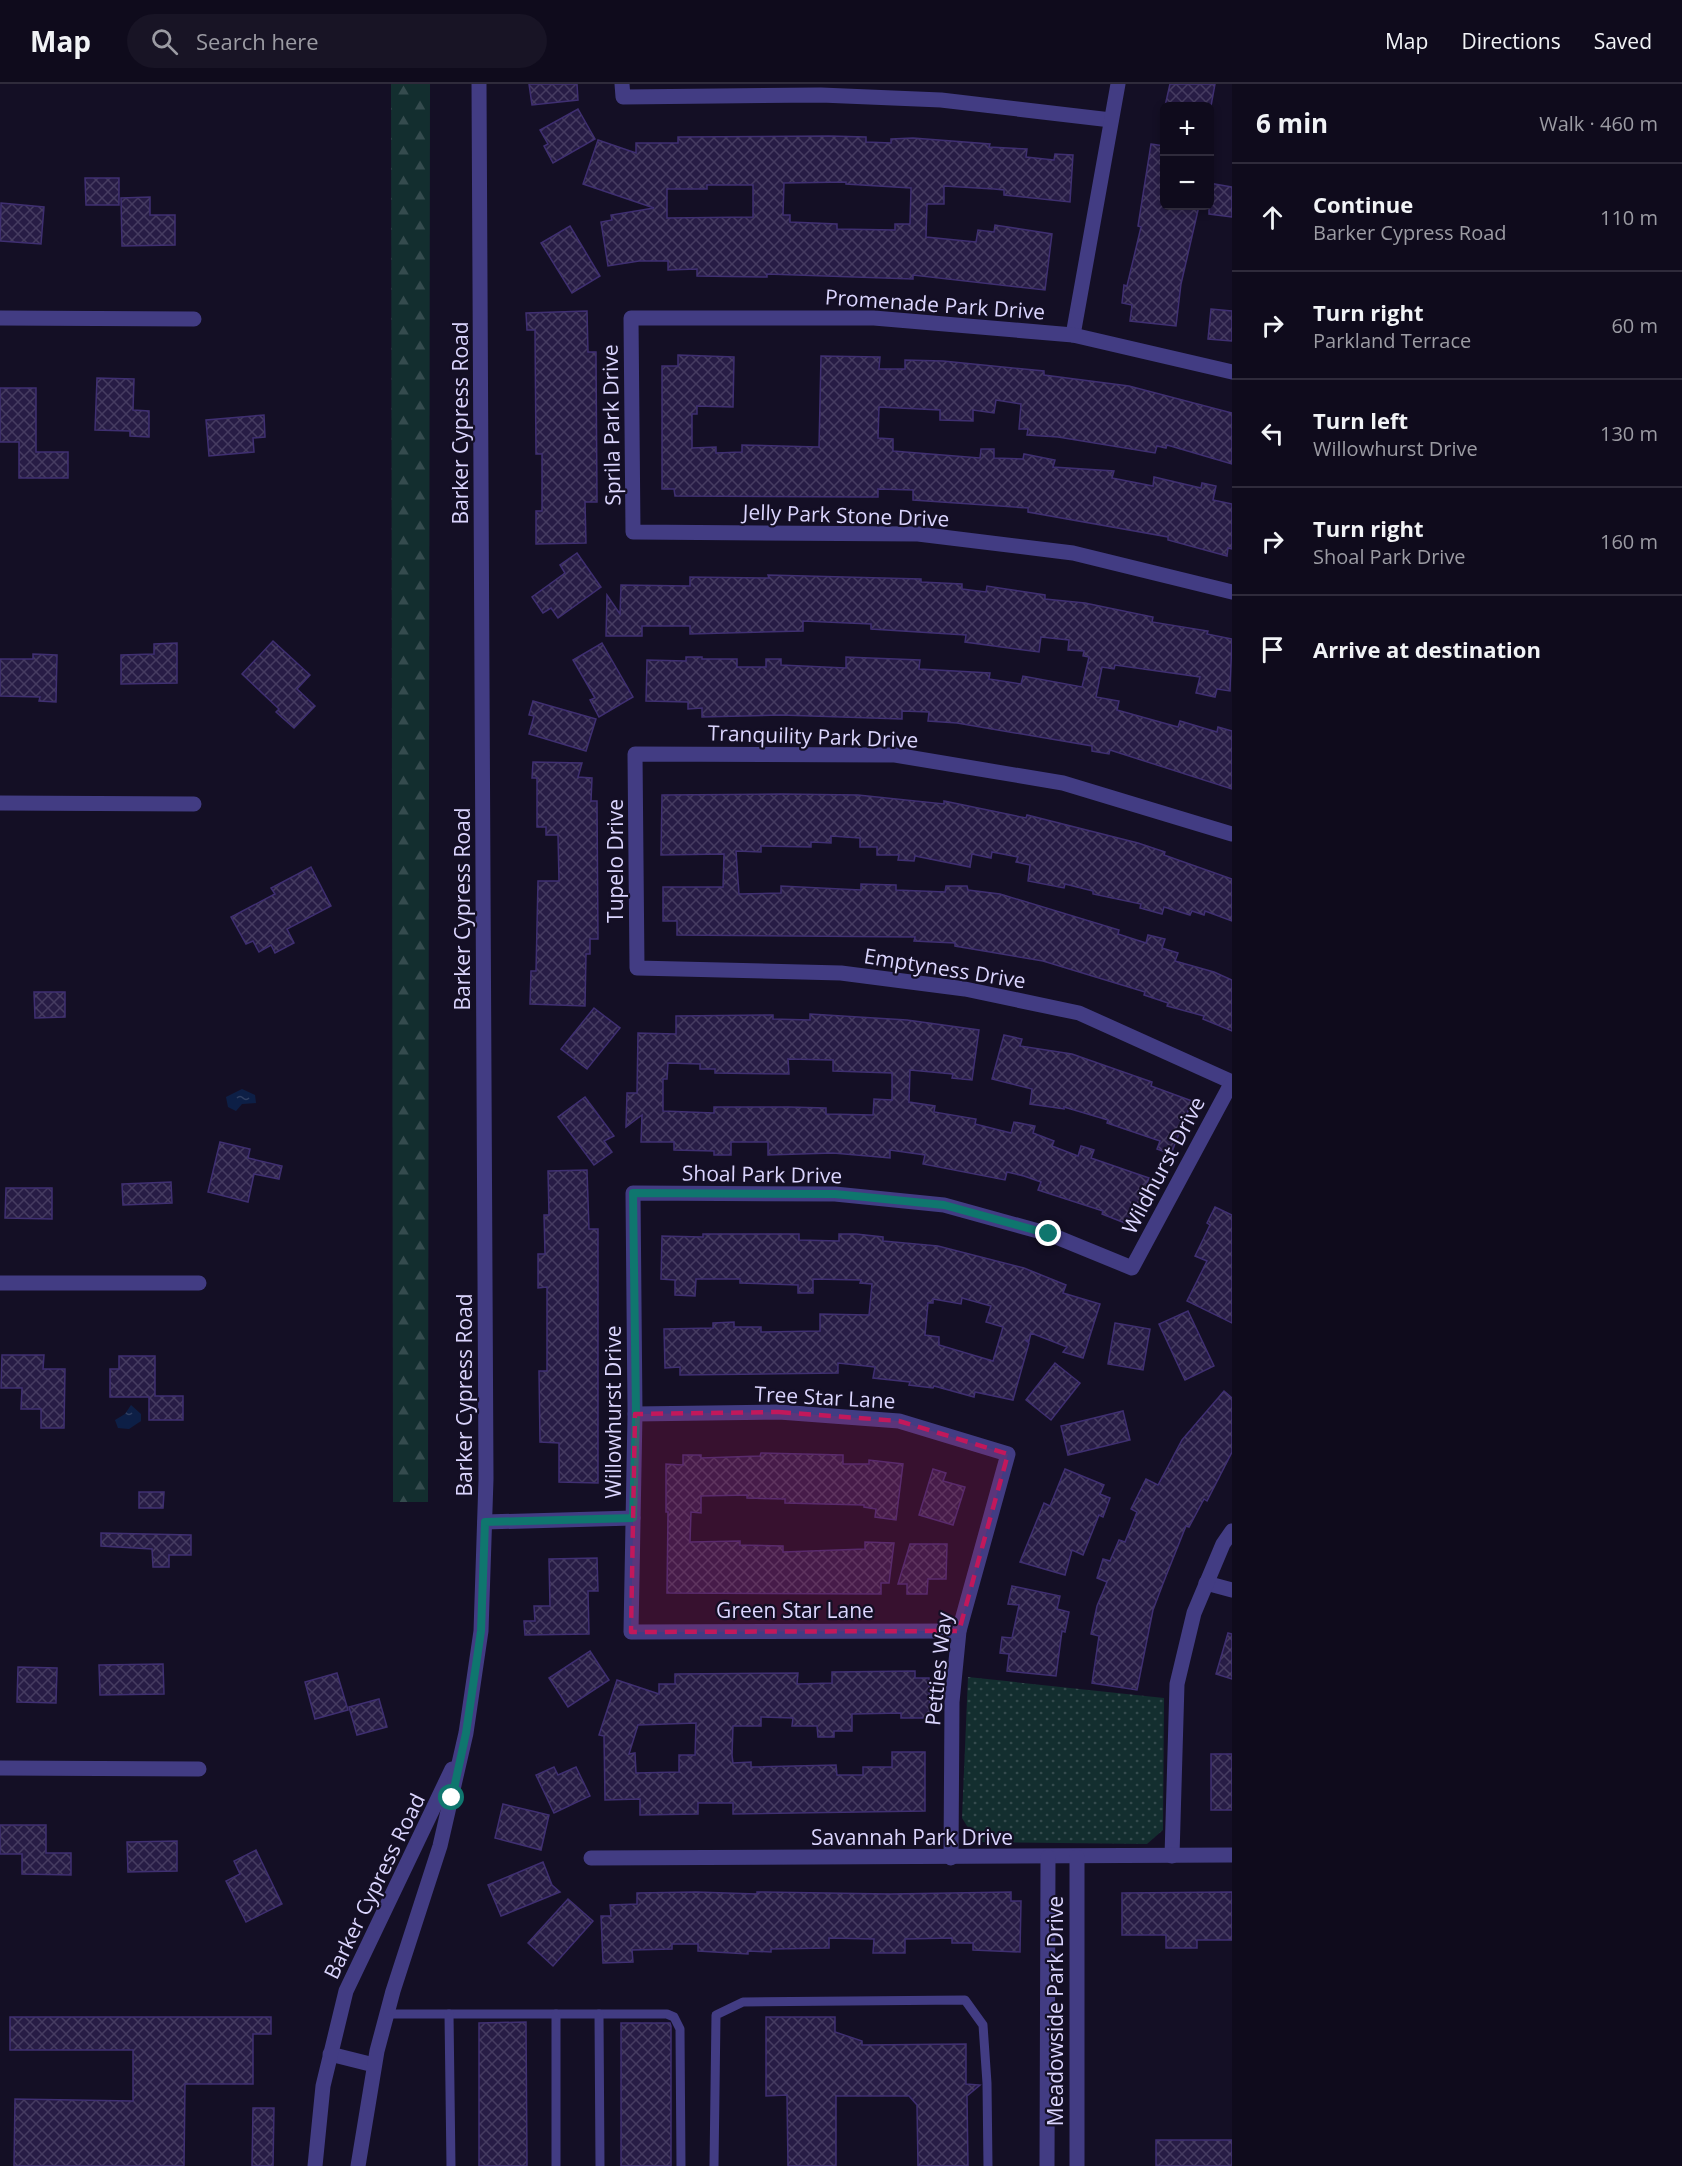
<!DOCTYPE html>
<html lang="en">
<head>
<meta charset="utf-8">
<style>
  :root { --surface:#0f0b1c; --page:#181425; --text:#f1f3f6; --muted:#9b9ba3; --line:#2f2b3b }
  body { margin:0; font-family:"Open Sans",sans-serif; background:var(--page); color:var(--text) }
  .controls { position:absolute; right:18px; top:18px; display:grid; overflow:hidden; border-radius:9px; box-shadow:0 3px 9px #0003 }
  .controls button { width:54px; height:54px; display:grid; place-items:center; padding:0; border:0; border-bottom:2px solid var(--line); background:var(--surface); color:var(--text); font:30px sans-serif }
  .stop { position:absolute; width:18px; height:18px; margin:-14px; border:4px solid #0f766e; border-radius:50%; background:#fff }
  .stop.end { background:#0f766e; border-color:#fff; box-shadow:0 2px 6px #0008 }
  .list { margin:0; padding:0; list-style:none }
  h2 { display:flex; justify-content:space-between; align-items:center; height:78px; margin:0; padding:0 24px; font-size:26px }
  h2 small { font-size:20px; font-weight:400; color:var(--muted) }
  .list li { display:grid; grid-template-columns:39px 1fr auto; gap:18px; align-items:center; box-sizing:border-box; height:108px; padding:0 24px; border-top:2px solid var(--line) }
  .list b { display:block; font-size:22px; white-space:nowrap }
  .list p { margin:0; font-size:20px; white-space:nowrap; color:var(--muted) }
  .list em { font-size:20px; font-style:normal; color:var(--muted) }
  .icon { flex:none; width:33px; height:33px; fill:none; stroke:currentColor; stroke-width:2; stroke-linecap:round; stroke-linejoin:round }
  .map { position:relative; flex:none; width:1232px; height:2082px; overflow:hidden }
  header { display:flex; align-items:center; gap:36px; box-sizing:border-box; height:84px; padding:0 30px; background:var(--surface); border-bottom:2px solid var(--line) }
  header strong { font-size:28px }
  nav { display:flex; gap:33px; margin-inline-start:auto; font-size:21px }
  .search { width:420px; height:54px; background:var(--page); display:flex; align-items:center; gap:15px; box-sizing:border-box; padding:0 21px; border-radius:33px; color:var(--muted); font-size:22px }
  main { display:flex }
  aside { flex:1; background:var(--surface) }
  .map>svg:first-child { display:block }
  .forest { fill:url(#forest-firs) }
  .park { fill:url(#park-dots) }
  .water { fill:url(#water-ripples) }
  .building { fill:url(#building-cross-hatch); stroke:#3f2f71; stroke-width:1.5; fill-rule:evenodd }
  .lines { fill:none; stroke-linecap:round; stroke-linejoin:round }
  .service { stroke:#423c83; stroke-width:9 }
  .minor { stroke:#423c83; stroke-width:15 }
  .tertiary { stroke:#423c83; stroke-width:15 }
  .route { stroke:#0f766e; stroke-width:8 }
  .marked { fill:#c2185b; fill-opacity:0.2; stroke:#c2185b; stroke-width:4.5; stroke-dasharray:12 8; stroke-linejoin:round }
  .labels { text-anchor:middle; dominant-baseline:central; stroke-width:4.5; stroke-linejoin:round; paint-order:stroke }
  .street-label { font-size:21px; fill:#dbd5fe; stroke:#140f25 }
</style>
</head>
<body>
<header>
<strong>Map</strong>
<div class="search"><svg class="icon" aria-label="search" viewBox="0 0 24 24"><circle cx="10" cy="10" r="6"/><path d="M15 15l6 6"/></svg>Search here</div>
<nav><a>Map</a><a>Directions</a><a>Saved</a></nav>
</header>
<main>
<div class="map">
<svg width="1232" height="2082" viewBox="0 0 1232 2082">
  <defs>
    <pattern id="forest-firs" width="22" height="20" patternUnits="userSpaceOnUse" patternTransform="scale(1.5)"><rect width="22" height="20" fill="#132e2f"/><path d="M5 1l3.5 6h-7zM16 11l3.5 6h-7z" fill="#354b4e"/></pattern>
    <pattern id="park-dots" width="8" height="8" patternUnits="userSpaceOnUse" patternTransform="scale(1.5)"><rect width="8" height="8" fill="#132e2f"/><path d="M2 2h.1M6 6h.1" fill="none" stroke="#354b4e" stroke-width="1.8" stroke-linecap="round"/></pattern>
    <pattern id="water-ripples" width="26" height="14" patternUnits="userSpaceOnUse" patternTransform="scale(1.5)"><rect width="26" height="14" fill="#0d1f46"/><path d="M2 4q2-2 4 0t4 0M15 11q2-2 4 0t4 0" fill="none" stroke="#303f62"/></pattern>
    <pattern id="building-cross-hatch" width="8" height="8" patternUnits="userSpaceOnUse" patternTransform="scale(1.5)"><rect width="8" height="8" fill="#271c45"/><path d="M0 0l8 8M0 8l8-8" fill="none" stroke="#463c61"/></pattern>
  </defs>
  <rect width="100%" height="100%" fill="#140f25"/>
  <polygon class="forest" points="391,0 430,0 428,1418 393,1418"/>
  <polygon class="park" points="968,1593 1164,1614 1163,1746 1147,1760 977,1758 962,1734"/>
  <g class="water">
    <polygon points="242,1005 255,1011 256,1019 242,1020 236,1027 228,1023 226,1013"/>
    <polygon points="131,1321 141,1330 141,1337 129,1345 118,1344 115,1336 125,1330"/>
  </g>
  <g class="building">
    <polygon points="529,0 577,0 578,16 532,21"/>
    <polygon points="1170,0 1215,0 1211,22 1165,22"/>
    <polygon points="578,25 595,55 553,79 544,62 548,60 540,46"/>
    <path d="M829,52l37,1v5l25,1v-4l22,-1 77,6 -1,3 38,2 -1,8 28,3 1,-6 18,1 -3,47 -66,-7v-5l-10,-1 -50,-3v18h-17l-1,33 50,5 2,-12 16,2 1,-7 57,9 -7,56 -132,-15v4l-146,-5v3l-70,-1v-7l-29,1v-9h-29l-31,5 -7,-44 11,-2 -1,-5 43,-7 -71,-24 15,-44 38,13v-10h42v-6zM846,98v2l65,4 -1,36h-15v6l-58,-1v-5l-47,-2v-7h-7l1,-32zM707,101h46v32l-86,1v-29h40z"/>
    <polygon points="1151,60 1164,62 1164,122 1199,122 1181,200 1176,242 1130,237 1132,221 1122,219 1124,201 1127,202 1141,143 1138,142"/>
    <polygon points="85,94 119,94 119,121 86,121"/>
    <polygon points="1209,99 1232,103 1232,133 1209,130"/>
    <polygon points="150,113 150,131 175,131 175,161 122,162 121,114"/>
    <polygon points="1,119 44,123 41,160 0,157"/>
    <polygon points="570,142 600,192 572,209 541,159"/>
    <polygon points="1211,225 1232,227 1232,257 1208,255"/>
    <polygon points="587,227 588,268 596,268 597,418 585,418 586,459 536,460 536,427 542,427 542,370 536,370 535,246 527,246 526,229"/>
    <polygon points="678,271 734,273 733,323 697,322 697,330 692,330 692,364 716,363 716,369 742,368 742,361 819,363 821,272 880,273 879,285 905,285 905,276 943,277 1044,287 1044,291 1129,302 1232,329 1232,380 1167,361 1166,364 1157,362 1155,369 1058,353 1027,351 1028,345 1019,345 1021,320 996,316 994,329 973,326 973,337 940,336 940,326 879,323 878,354 893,355 893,367 980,374 981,365 994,365 994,374 1023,375 1024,370 1055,376 1053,383 1114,387 1112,394 1153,402 1154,393 1201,404 1202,399 1216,402 1213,416 1232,420 1232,465 1228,464 1227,472 1168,456 1168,453 1028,428 1028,424 913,416 913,406 878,405 878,413 675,412 674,405 662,405 662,282 678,282"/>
    <polygon points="97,294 134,295 133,326 149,327 149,353 130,352 130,347 95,346"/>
    <polygon points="0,304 36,304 36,368 68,368 68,394 19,394 19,358 0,358"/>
    <polygon points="264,331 265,353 253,354 254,368 209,372 206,336"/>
    <polygon points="577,469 601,503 558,534 551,524 543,529 532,513 565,489 560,481"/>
    <polygon points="768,491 921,495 921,498 962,500 962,505 986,508 987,502 1006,505 1045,511 1045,515 1085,519 1153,533 1152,538 1208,547 1207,550 1232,555 1230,607 1217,605 1215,613 1196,609 1200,593 1115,581 1114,585 1102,583 1096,613 1119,617 1117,626 1178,643 1180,637 1217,648 1218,643 1232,647 1232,705 1110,666 1109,670 1092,667 1092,662 957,639 928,637 929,628 902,627 902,635 781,631 702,633 702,624 688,625 688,618 646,617 647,576 686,577 686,573 702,573 702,575 737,575 737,583 766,583 766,575 781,575 781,581 846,584 846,573 920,576 919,585 990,589 989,595 1021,600 1023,592 1082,603 1089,573 1083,572 1084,567 1068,566 1069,556 1041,553 1039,568 965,558 966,551 871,545 871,540 803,537 803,547 690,550 690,542 642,542 642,552 606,552 607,511 620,530 621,501 690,502 690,493 769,494"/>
    <polygon points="273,557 310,591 297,605 315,622 294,644 276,628 279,625 242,590"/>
    <polygon points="177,559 177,599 121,600 121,571 154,570 154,560"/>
    <polygon points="602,559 633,613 599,633 590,616 595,614 573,576"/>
    <polygon points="33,570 57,571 56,618 39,617 40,613 0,612 0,575 33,575"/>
    <polygon points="533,617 596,635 586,667 529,650 534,632 529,631"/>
    <polygon points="533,678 582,679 578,693 592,694 591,717 597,717 598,855 590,855 590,870 586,870 585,922 530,920 531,887 536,887 538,797 559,797 558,751 546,751 546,743 537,743 537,694 532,694"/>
    <polygon points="781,710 858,711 944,720 944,717 1026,734 1027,731 1138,759 1165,768 1164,771 1232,795 1232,837 1205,827 1204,831 1192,827 1190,831 1164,823 1162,830 1140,824 1141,820 1093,810 1093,807 1065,800 1064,804 1028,797 1030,781 1016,778 1018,773 992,768 991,774 972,770 970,783 915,772 914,777 898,776 899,771 877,771 877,763 860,763 860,754 831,752 831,759 811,758 811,763 761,762 761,768 736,767 739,810 781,809 781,802 861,806 861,800 896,801 896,806 945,808 946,802 967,802 968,806 1000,810 1119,846 1118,850 1146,859 1148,851 1165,855 1162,864 1178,869 1175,877 1214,888 1232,896 1232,947 1203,935 1204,932 1167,922 1168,919 1144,911 1145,908 1043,877 955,862 955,859 914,857 915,853 677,851 677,837 663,837 663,803 723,803 724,770 661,771 662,711"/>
    <polygon points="311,783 331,822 287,845 294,859 275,869 271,861 259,868 253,857 246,860 231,833 275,810 271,804"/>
    <polygon points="34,908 65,908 65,933 35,934"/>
    <polygon points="594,924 620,944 587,985 561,965"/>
    <path d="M810,930l97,6 72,10 -7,50 -20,-2 1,-4 -43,-4 -1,32 26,4 -1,6 42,7 -1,5 36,9 3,-11 21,4 -2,7 21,8 -2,5 26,10 3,-10 13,4 -3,8 58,20 -19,47 -28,-11 1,-3 -65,-21 3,-8 -17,-6 -17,-4 -2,8 -82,-16 2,-9 -35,-5v8l-57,-5 -65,2v-13h-37v13h-17v-4l-40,-1v-8h-33l1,-27 -16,12 1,-34h10l1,-60 38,1v-18l97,-1v4l37,1zM788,975l45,1v11l59,2v27l-18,-1 -1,16 -47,-1v-6l-37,-1h-75v6l-51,-2v-32h4l1,-16 32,1v5h15v4l74,1z"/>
    <polygon points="1004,951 1022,955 1020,962 1072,970 1152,998 1151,1002 1192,1017 1171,1070 1157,1065 1160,1057 1107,1039 1108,1036 1064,1023 1064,1025 1030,1020 1032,1005 992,995"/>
    <polygon points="585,1013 614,1052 604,1057 612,1068 594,1081 558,1033"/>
    <polygon points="220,1058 250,1065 248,1074 282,1082 279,1095 254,1090 248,1118 208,1108"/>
    <polygon points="587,1086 589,1145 598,1145 598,1399 559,1398 559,1359 540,1358 539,1287 547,1287 547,1203 538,1204 538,1170 545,1170 544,1131 549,1131 548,1087"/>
    <polygon points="171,1098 172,1119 123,1121 122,1100"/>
    <polygon points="6,1104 52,1104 52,1135 5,1134"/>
    <polygon points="1215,1123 1232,1131 1232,1239 1187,1217 1207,1177 1195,1172 1210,1141 1207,1139"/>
    <path d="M703,1150h96v6l40,1v-7h17l27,3v4l55,5 86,22 42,17 -3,8 37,11 -17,54 -20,-6 4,-5 -36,-14 -2,8 -4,-1 4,3 -16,57 -38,-8 -1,5 -40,-11 -1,2 -24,-3 1,-3 -37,-4 2,-11 -37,-4v10l-158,2v-8l-15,1 -1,-39 49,-1v-5l21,-1v5h27v5l59,-1v-17l49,1 3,-31 -12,-1 1,-3 -48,-1v14h-15v-8l-58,-2v-4h-44l-1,17 -20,-1v-15l-14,-1 1,-43 41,1zM962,1214l29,8 -5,16 17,5 -10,34 -54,-16v-8l-14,-2 3,-32h5v-4l28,5z"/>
    <polygon points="1188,1227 1214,1282 1185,1296 1159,1240"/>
    <polygon points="1115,1239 1150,1245 1143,1286 1108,1280"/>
    <polygon points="2,1271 44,1271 43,1285 65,1285 64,1344 41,1344 41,1325 21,1325 22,1304 1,1304"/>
    <polygon points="119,1272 155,1272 155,1312 183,1312 183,1336 149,1336 149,1313 110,1313 110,1285 119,1285"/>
    <polygon points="1055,1279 1080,1299 1051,1336 1026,1316"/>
    <polygon points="1224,1307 1232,1314 1232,1368 1207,1417 1204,1415 1189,1443 1186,1442 1164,1497 1153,1526 1137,1606 1092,1599 1099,1552 1091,1550 1097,1522 1107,1498 1097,1494 1103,1475 1110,1477 1119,1456 1125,1458 1137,1428 1131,1425 1146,1395 1158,1401 1182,1356"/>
    <polygon points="1123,1327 1130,1356 1068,1371 1061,1342"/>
    <polygon points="761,1369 843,1371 843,1380 869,1380 869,1376 903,1380 896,1436 875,1433 876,1425 864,1423 864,1421 785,1419 785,1415 747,1414 747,1411 701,1412 701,1429 691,1428 690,1458 740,1457 740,1461 783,1462 783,1468 865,1465 865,1458 894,1459 889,1499 881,1499 881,1510 667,1509 668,1428 666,1428 666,1380 683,1381 683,1371 701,1371 701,1374 760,1372"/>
    <polygon points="933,1385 946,1389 943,1397 965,1403 953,1441 919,1431"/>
    <polygon points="1065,1385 1104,1401 1100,1410 1110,1414 1103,1433 1099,1431 1083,1471 1072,1466 1065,1491 1020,1478 1044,1419 1050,1422"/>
    <polygon points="139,1408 164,1408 163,1424 139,1424"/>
    <polygon points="101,1449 191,1451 191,1471 169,1471 169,1483 153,1483 152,1465 101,1462"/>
    <polygon points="910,1460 947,1460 946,1495 928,1495 927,1510 907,1510 907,1500 898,1500"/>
    <polygon points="597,1474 598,1507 588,1507 589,1550 525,1551 524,1537 535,1537 534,1522 550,1522 549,1475"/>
    <polygon points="1012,1502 1060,1512 1057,1525 1069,1528 1065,1548 1062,1547 1056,1592 1007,1587 1009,1570 1000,1569 1002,1553 1012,1554 1019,1521 1008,1520"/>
    <polygon points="1228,1549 1232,1550 1232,1595 1216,1590"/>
    <polygon points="590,1567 609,1596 568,1623 549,1594"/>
    <polygon points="163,1580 164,1610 100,1611 99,1581"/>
    <polygon points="18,1583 57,1584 56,1619 17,1618"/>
    <path d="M915,1587v7h14l1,40h-29v-5l-49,1v17h-18v6h-16l-1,-11h-25l1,-8 -32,-1v9h-28l-1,29 1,8 18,-1v5l85,-2 1,10h26v-8h29v-15h33v59l-192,3v-11h-35v11l-58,1v-16l-35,1 -1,-64 -5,-1 18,-55 42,14v-10h16v-10l123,-1 -1,11 35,-1v-11zM696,1639l-1,32h-16v17l-43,1 -1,-20 -6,1 9,-29z"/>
    <polygon points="337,1589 348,1626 315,1635 305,1598"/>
    <polygon points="379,1615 387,1643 357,1651 349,1623"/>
    <rect x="1211" y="1670" width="21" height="56"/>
    <polygon points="554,1683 558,1691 576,1683 590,1712 554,1729 536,1691"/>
    <polygon points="503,1720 549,1731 541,1766 495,1754"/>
    <polygon points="0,1741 46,1741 46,1769 71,1769 71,1791 22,1790 22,1770 0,1770"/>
    <polygon points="177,1757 177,1787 128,1788 127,1758"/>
    <polygon points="256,1766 282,1820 246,1838 226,1797 240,1790 234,1777"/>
    <polygon points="543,1778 552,1801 560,1808 501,1832 488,1801"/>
    <polygon points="696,1808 757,1810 757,1808 890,1810 1011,1808 1011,1817 1021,1817 1020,1868 973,1866 973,1859 952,1859 952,1854 905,1855 905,1869 873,1869 874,1855 829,1854 829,1864 771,1865 771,1868 748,1867 748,1870 698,1867 698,1860 672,1860 672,1865 632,1866 633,1878 603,1879 601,1832 611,1832 610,1821 637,1820 637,1809"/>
    <polygon points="1232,1808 1232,1856 1197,1856 1197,1864 1166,1864 1166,1851 1122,1851 1122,1809"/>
    <polygon points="568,1815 593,1837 553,1882 528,1859"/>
    <polygon points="10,1933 271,1933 271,1950 253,1950 253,2000 185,2000 184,2082 14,2082 15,2015 133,2017 133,1966 10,1966"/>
    <polygon points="766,1933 835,1933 835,1948 862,1957 862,1961 966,1960 966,2000 980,2001 967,2012 968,2082 918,2082 917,2021 909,2012 836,2012 836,2082 788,2082 787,2011 766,2012"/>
    <polygon points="526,1938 527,2082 479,2082 479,1939"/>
    <polygon points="621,1939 670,1939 671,1942 671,2082 621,2082"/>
    <polygon points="253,2024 274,2024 273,2082 252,2082"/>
    <rect x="1156" y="2056" width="76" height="26"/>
  </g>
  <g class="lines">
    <g class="service">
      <polyline points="387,1930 667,1930 674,1933 680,1945 681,2082"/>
      <polyline points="449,1930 451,2082"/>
      <polyline points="556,1930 556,2082"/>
      <polyline points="599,1930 600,2082"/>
      <polyline points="714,2082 716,1931 743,1918 965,1916 983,1941 987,1999 988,2082"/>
    </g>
    <g class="minor">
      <polyline points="622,0 623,13 821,11 941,16 1111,36"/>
      <polyline points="0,234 194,235"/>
      <polyline points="1073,251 1118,0"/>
      <polyline points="1232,288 1073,251 874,234 631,234 633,448 918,450 1073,469 1232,508"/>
      <polyline points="0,719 194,720"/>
      <polyline points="1232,750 1063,699 895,671 635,670 637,884 841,889 965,905 1079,929 1232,998"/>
      <polyline points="0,1199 199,1199"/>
      <polyline points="635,1330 779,1328 899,1337 1008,1370 959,1547 952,1618 951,1774"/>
      <polyline points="485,1438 633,1434"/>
      <polyline points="1206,1499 1232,1506"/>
      <polyline points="959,1547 631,1548 635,1330 633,1109 835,1110 944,1121 1049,1150 1132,1184 1232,998"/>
      <polyline points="0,1684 199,1685"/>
      <polyline points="1172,1772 1177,1600 1194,1529 1223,1460 1232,1447"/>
      <polyline points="591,1774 1232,1771"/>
      <polyline points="1047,2082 1048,1773"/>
      <polyline points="1077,2082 1077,1773"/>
    </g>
    <g class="tertiary">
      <polyline points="330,1970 374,1981"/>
      <polyline points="315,2082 323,2002 346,1907 452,1685"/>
      <polyline points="358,2082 377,1967 393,1907 440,1762 466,1649 481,1547 486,1395 479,0"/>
    </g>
  </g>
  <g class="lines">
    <polyline class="route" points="452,1714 466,1649 481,1547 485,1438 633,1434 636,1330 633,1109 835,1110 944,1121 1049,1150"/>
  </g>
  <path class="marked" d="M779,1328l120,9 109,33 -49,177 -328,1 4,-218z"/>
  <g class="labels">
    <g class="street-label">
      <text transform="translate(935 220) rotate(4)">Promenade Park Drive</text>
      <text transform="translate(460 339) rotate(-90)">Barker Cypress Road</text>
      <text transform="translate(611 341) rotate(-91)">Sprila Park Drive</text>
      <text transform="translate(846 431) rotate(2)">Jelly Park Stone Drive</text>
      <text transform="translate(813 652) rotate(2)">Tranquility Park Drive</text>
      <text transform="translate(615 777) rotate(-90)">Tupelo Drive</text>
      <text transform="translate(462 825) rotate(-90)">Barker Cypress Road</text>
      <text transform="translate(945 884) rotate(9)">Emptyness Drive</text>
      <text transform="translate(1163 1081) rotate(-62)">Wildhurst Drive</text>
      <text transform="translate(762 1090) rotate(1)">Shoal Park Drive</text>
      <text transform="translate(464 1311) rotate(-90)">Barker Cypress Road</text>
      <text transform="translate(825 1313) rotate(3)">Tree Star Lane</text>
      <text transform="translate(613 1328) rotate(-90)">Willowhurst Drive</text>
      <text x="795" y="1526">Green Star Lane</text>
      <text transform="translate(938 1585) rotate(-84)">Petties Way</text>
      <text x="912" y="1753">Savannah Park Drive</text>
      <text transform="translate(374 1802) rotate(-64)">Barker Cypress Road</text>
      <text transform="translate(1055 1927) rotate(-90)">Meadowside Park Drive</text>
    </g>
  </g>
</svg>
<div class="controls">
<button>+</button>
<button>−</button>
</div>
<div class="stop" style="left:452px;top:1714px"></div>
<div class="stop end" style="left:1049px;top:1150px"></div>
</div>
<aside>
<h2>6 min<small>Walk · 460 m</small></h2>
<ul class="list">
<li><svg class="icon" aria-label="ahead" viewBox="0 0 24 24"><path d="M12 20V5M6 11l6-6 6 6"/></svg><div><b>Continue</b><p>Barker Cypress Road</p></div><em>110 m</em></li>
<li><svg class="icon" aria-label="right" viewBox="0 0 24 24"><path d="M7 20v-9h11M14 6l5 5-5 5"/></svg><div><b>Turn right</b><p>Parkland Terrace</p></div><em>60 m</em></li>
<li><svg class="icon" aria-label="left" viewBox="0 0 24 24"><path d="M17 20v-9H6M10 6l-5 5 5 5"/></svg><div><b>Turn left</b><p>Willowhurst Drive</p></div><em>130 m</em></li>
<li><svg class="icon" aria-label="right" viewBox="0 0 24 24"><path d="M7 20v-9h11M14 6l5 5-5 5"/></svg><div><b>Turn right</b><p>Shoal Park Drive</p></div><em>160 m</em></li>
<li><svg class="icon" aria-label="arrive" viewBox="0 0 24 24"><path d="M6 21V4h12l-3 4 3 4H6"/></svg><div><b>Arrive at destination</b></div></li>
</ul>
</aside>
</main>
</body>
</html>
